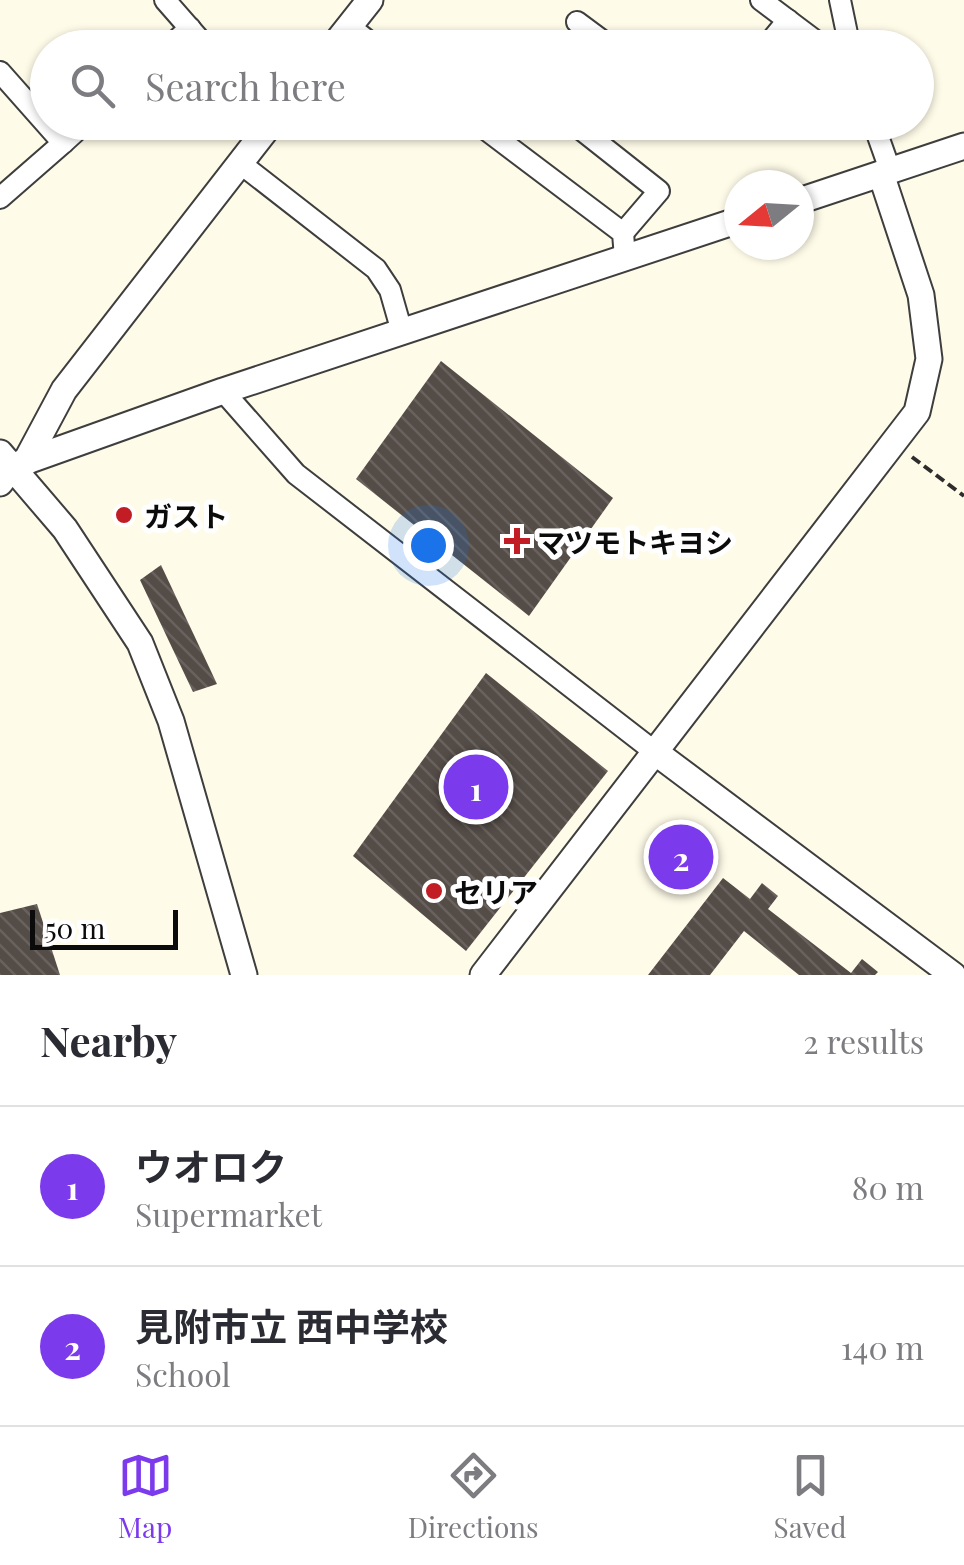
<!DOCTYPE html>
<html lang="en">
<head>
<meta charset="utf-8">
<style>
  :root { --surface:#fff; --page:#f7f7f7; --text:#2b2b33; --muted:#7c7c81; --line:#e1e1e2; --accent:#7c3aed }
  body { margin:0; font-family:"Playfair Display","Noto Sans JP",serif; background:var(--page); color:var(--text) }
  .compass { position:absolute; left:724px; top:170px; width:90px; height:90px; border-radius:50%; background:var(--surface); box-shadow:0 2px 8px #0004; rotate:252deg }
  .scale { position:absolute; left:30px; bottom:25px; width:148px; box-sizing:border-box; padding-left:10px; border:5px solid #0b0b0b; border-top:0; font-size:28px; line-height:35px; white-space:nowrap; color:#0b0b0b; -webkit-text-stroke:8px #fff; paint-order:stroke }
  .you { position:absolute; left:428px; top:545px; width:35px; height:35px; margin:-25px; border:8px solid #fff; border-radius:50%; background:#1a73e8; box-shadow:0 0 0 15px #1a73e833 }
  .badge { display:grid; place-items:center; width:65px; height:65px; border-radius:50%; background:var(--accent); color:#fff; font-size:32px; font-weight:700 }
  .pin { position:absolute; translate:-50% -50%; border:5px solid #fff; box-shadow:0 2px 10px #0006 }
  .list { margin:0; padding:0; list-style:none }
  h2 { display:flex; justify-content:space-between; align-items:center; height:130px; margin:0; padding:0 40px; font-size:42px }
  h2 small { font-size:32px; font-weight:400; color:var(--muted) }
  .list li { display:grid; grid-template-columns:65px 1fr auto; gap:30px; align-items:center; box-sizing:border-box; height:160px; padding:0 40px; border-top:2px solid var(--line) }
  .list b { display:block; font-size:38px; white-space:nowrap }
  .list p { margin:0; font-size:32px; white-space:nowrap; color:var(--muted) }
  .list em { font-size:32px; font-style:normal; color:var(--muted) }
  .icon { flex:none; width:55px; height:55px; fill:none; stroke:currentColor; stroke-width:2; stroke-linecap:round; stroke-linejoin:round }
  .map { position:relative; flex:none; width:964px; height:975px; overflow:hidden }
  .search { position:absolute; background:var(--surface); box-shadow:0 2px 8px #0004; left:30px; right:30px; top:30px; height:110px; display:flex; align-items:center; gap:25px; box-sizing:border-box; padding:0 35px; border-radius:55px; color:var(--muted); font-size:38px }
  .sheet { height:450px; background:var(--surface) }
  nav { display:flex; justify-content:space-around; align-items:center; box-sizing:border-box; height:140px; border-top:2px solid var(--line); background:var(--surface); font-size:28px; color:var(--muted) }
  nav a { display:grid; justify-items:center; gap:5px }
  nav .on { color:var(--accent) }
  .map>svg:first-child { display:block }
  .building { fill:url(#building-back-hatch) }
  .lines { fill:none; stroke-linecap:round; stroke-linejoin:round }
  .minor-casing { stroke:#3e3e3e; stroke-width:24 }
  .tertiary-casing { stroke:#3e3e3e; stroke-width:29 }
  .path { stroke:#2d2d2d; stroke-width:4; stroke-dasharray:10 5; stroke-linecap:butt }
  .minor { stroke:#fff; stroke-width:20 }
  .tertiary { stroke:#fff; stroke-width:25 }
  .poi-dot { fill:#c21c24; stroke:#fff; stroke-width:4 }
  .labels { text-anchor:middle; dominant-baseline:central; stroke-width:10; stroke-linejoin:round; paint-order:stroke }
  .poi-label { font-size:28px; font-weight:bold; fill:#0b0b0b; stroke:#fff; text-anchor:start }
</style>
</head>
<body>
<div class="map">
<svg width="964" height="975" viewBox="0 0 964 975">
  <defs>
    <pattern id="building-back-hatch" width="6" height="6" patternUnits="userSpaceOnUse" patternTransform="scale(2.5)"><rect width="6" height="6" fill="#544c47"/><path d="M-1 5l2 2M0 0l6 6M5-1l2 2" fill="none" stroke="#68615d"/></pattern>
  </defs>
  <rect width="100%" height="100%" fill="#fffbe9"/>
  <g class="building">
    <polygon points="441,361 613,498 529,616 356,479"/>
    <polygon points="161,565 217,684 193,692 140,580"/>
    <polygon points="486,673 608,771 466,951 353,856"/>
    <polygon points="723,878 750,899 762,883 778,896 768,909 851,973 862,959 878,972 875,975 799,975 744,931 710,975 648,975"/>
    <polygon points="37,904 60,975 0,975 0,913"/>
  </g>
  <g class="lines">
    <g class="minor-casing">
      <g id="minor">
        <polyline points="165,0 207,48"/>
        <polyline points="761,0 825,48"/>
        <polyline points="840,0 850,48"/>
        <polyline points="577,22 612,48"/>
        <polyline points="349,26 377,48"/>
        <polyline points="168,48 190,28"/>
        <polyline points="765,48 788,20"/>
        <polyline points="0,72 63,143 0,198"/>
        <polyline points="476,122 623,233 625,258"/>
        <polyline points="591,122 578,127 659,191 623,233"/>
        <polyline points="873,122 890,170"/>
        <polyline points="63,143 86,122"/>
        <polyline points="240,163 376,269 390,290 402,332"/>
        <polyline points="223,391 296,474 655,752"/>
      </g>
    </g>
    <g class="tertiary-casing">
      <g id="tertiary">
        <polyline points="332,48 370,0"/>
        <polyline points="799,201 964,146"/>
        <polyline points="0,453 65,529 140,643 171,721 244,975"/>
        <polyline points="25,463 64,390 272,122"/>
        <polyline points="0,483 13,466 223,391 739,220"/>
        <polyline points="655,752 953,975"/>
        <polyline points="483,975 917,412 929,359 921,295 881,174"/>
      </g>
    </g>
    <polyline class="path" points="912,457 964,496"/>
    <use href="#minor" class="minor"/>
    <use href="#tertiary" class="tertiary"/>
  </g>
  <g class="poi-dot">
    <circle cx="124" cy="515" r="10"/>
    <path d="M512 526h10v10h10v10h-10v10h-10v-10h-10v-10h10z"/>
    <circle cx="434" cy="891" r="10"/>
  </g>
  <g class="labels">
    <g class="poi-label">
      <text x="144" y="515">ガスト</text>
      <text x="537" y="541">マツモトキヨシ</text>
      <text x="454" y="891">セリア</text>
    </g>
  </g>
</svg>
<svg class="compass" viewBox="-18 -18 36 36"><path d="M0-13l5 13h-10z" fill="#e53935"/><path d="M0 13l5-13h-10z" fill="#7c7c81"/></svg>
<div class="scale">50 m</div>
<div class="you"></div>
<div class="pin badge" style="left:476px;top:787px">1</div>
<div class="pin badge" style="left:681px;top:857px">2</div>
<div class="search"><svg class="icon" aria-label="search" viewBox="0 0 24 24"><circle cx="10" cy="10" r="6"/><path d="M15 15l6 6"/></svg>Search here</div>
</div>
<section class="sheet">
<h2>Nearby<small>2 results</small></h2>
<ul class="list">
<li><span class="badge">1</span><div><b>ウオロク</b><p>Supermarket</p></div><em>80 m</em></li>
<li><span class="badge">2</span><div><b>見附市立 西中学校</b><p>School</p></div><em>140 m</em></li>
</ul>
</section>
<nav>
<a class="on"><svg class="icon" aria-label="map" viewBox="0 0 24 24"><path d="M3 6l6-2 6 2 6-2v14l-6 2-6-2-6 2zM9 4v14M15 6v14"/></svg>Map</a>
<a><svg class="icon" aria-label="directions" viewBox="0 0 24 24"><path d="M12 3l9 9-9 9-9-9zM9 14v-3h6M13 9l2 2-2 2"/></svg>Directions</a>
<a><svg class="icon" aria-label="saved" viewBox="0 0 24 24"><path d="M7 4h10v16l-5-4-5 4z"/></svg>Saved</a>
</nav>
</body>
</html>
